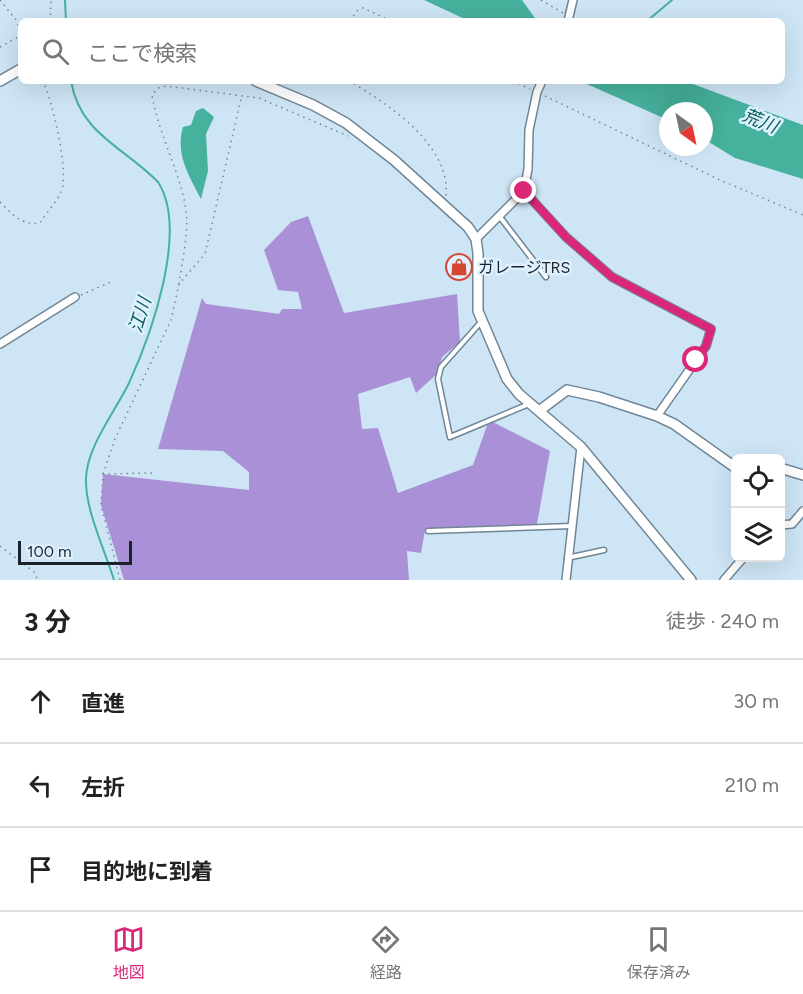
<!DOCTYPE html>
<html lang="ja">
<head>
<meta charset="utf-8">
<style>
	body { margin:0; font-family:Figtree,"Noto Sans JP",sans-serif; background:#f6f6f6; color:#222 }
	.controls { position:absolute; right:18px; bottom:18px; display:grid; overflow:hidden; border-radius:9px; box-shadow:0 6px 24px #0002 }
	.controls button { width:54px; height:54px; display:grid; place-items:center; padding:0; border:0; border-bottom:2px solid #e0e0e0; background:#fff; color:#222; font:30px sans-serif }
	.compass { position:absolute; left:659px; top:102px; width:54px; height:54px; border-radius:50%; background:#fff; box-shadow:0 6px 24px #0002; rotate:147deg }
	.scale { position:absolute; left:18px; bottom:15px; width:114px; box-sizing:border-box; padding-left:6px; border:3px solid #1a2329; border-top:0; font-size:16px; line-height:21px; white-space:nowrap; color:#1a2329; -webkit-text-stroke:4px #dff1ff; paint-order:stroke }
	.stop { position:absolute; width:18px; height:18px; margin:-14px; border:4px solid #db2777; border-radius:50%; background:#fff }
	.stop.end { background:#db2777; border-color:#fff; box-shadow:0 2px 6px #0008 }
	.list { margin:0; padding:0; list-style:none }
	h2 { display:flex; justify-content:space-between; align-items:center; height:78px; margin:0; padding:0 24px; font-size:26px }
	h2 small { font-size:20px; font-weight:400; color:#767676 }
	.list li { display:grid; grid-template-columns:39px 1fr auto; gap:18px; align-items:center; box-sizing:border-box; height:84px; padding:0 24px; border-top:2px solid #e0e0e0 }
	.list b { display:block; font-size:22px; white-space:nowrap }
	.list em { font-size:20px; font-style:normal; color:#767676 }
	.icon { flex:none; width:33px; height:33px; fill:none; stroke:currentColor; stroke-width:2; stroke-linecap:round; stroke-linejoin:round }
	.map { position:relative; flex:none; width:803px; height:580px; overflow:hidden }
	.search { position:absolute; background:#fff; box-shadow:0 6px 24px #0002; left:18px; right:18px; top:18px; height:66px; display:flex; align-items:center; gap:15px; box-sizing:border-box; padding:0 21px; border-radius:9px; color:#767676; font-size:22px }
	.sheet { height:330px; background:#fff }
	nav { display:flex; justify-content:space-around; align-items:center; box-sizing:border-box; height:84px; border-top:2px solid #e0e0e0; background:#fff; font-size:16px; color:#767676 }
	nav a { display:grid; justify-items:center; gap:3px }
	nav .on { color:#db2777 }
	.map>svg:first-child { display:block }
	.forest { fill:#aa90d6 }
	.water { fill:#46b19c }
	.lines { fill:none; stroke-linecap:round; stroke-linejoin:round }
	.stream { stroke:#46b19c; stroke-width:2 }
	.lane-casing { stroke:#718695; stroke-width:7 }
	.street-casing { stroke:#718695; stroke-width:10 }
	.secondary-casing { stroke:#718695; stroke-width:12 }
	.path { stroke:#778792; stroke-width:1.5; stroke-dasharray:1.5 4.5; stroke-linecap:butt }
	.lane { stroke:#fff; stroke-width:4 }
	.street { stroke:#fff; stroke-width:7 }
	.secondary { stroke:#fff; stroke-width:9 }
	.route { stroke:#db2777; stroke-width:8 }
	.labels { text-anchor:middle; dominant-baseline:central; stroke-width:5; stroke-linejoin:round; paint-order:stroke }
	.poi-label { font-size:16px; fill:#1a2329; stroke:#dff1ff; text-anchor:start }
	.water-label { font-size:18px; font-style:italic; fill:#066153; stroke:#dff1ff }
</style>
</head>
<body>
<div class="map">
<svg width="803" height="580" viewBox="0 0 803 580">
	<rect width="100%" height="100%" fill="#cee5f5"/>
	<path class="forest" d="M308 216 344 313 457 294 460 342 442 357 438 373 416 393 410 377 358 394 362 429 378 428 398 493 473 465 489 420 550 451 537 524 425 530 421 553 407 551 409 580H124L101 505 103 474 249 490V472L223 451 158 449 202 298 206 304 279 314 282 309H302L298 292 278 290 264 250 291 222Z"/>
	<path class="water" d="M424 0H522L537 21H469Z
		M580 81H685L803 125V179L735 158 704 139V111H668V120Z
		M203 108 214 117 206 134 208 171 201 199C189 176 175 154 183 127L191 125 196 111Z"/>
	<g class="lines">
		<path class="stream" d="M65 0 66 21
			M647 21 672 0
			M71 81C80 134 124 147 158 182 189 230 151 335 129 383 116 410 86 448 86 479 85 509 105 551 114 580"/>
		<defs>
			<path id="lane" d="M500 217 546 277
				M481 322 441 367 438 379 450 437 529 404
				M428 531 571 526
				M567 558 604 550"/>
			<path id="street" d="M568 21 573 0
				M524 191 566 237 612 277 711 329 706 346 657 416
				M476 239 524 191 528 169 529 130 537 92 542 81
				M0 344 75 297
				M780 525 792 524 803 511
				M566 580 581 447
				M724 580 743 558"/>
			<path id="secondary" d="M0 81 21 69
				M256 81 313 105 346 123 394 160 468 227 476 239 478 253V311L507 379 519 394 581 447 691 580
				M539 411 567 390 599 397 657 416 674 424 736 468
				M780 468 803 475"/>
		</defs>
		<use href="#lane" class="lane-casing"/>
		<use href="#street" class="street-casing"/>
		<use href="#secondary" class="secondary-casing"/>
		<path class="path" d="M0 0 17 21 20 36
			M541 0 563 13
			M50 21 51 0
			M350 21 358 10 363 8 391 21
			M0 47 20 36
			M349 81C387 103 451 145 446 196
			M513 81 530 89
			M545 96 720 180 803 215
			M0 202C12 214 22 226 40 223 46 213 56 203 61 192 70 173 52 100 43 81
			M179 284C182 261 189 233 186 210 180 171 159 136 152 95L158 88 166 86 259 98 348 136
			M81 295 113 281
			M103 474 115 439 171 320 179 284 205 254 241 99
			M0 546 34 572 38 580
			M120 580 101 505 103 474 152 473"/>
		<use href="#lane" class="lane"/>
		<use href="#street" class="street"/>
		<use href="#secondary" class="secondary"/>
	</g>
	<g class="lines">
		<path class="route" d="M524 191 566 237 612 277 711 329 706 346 696 360"/>
	</g>
	<defs>
		<symbol id="shop-ring" viewBox="-11 -11 22 22"><circle r="9.5" fill="#dff1ff" stroke="#d4482f" stroke-width="1.5"/><path d="M-5-2.5h2.3a2.7 3.5 0 0 1 5.4 0H5L5.5 6h-11ZM-1.5-2.5h3a1.5 2.3 0 0 0-3 0Z" fill="#d4482f"/></symbol>
	</defs>
	<g fill-rule="evenodd">
		<use href="#shop-ring" x="444" y="252" width="30" height="30"/>
	</g>
	<g class="labels">
		<g class="poi-label">
			<text x="478" y="267">ガレージTRS</text>
		</g>
		<g class="water-label">
			<text transform="translate(760 121) rotate(22)">荒川</text>
			<text transform="translate(140 315) rotate(-73)">江川</text>
		</g>
	</g>
</svg>
<div class="controls">
<button><svg class="icon" aria-label="locate" viewBox="0 0 24 24"><circle cx="12" cy="12" r="6"/><path d="M12 2v4M12 18v4M2 12h4M18 12h4"/></svg></button>
<button><svg class="icon" aria-label="layers" viewBox="0 0 24 24"><path d="M12 4l9 5-9 5-9-5zM3 14l9 5 9-5"/></svg></button>
</div>
<svg class="compass" viewBox="-18 -18 36 36"><path d="M0-13l5 13h-10z" fill="#e53935"/><path d="M0 13l5-13h-10z" fill="#767676"/></svg>
<div class="scale">100 m</div>
<div class="stop" style="left:696px;top:360px"></div>
<div class="stop end" style="left:524px;top:191px"></div>
<div class="search"><svg class="icon" aria-label="search" viewBox="0 0 24 24"><circle cx="10" cy="10" r="6"/><path d="M15 15l6 6"/></svg>ここで検索</div>
</div>
<section class="sheet">
<h2>3 分<small>徒歩 · 240 m</small></h2>
<ul class="list">
<li><svg class="icon" aria-label="ahead" viewBox="0 0 24 24"><path d="M12 20V5M6 11l6-6 6 6"/></svg><div><b>直進</b></div><em>30 m</em></li>
<li><svg class="icon" aria-label="left" viewBox="0 0 24 24"><path d="M17 20v-9H6M10 6l-5 5 5 5"/></svg><div><b>左折</b></div><em>210 m</em></li>
<li><svg class="icon" aria-label="arrive" viewBox="0 0 24 24"><path d="M6 21V4h12l-3 4 3 4H6"/></svg><div><b>目的地に到着</b></div></li>
</ul>
</section>
<nav>
<a class="on"><svg class="icon" aria-label="map" viewBox="0 0 24 24"><path d="M3 6l6-2 6 2 6-2v14l-6 2-6-2-6 2zM9 4v14M15 6v14"/></svg>地図</a>
<a><svg class="icon" aria-label="directions" viewBox="0 0 24 24"><path d="M12 3l9 9-9 9-9-9zM9 14v-3h6M13 9l2 2-2 2"/></svg>経路</a>
<a><svg class="icon" aria-label="saved" viewBox="0 0 24 24"><path d="M7 4h10v16l-5-4-5 4z"/></svg>保存済み</a>
</nav>
</body>
</html>
